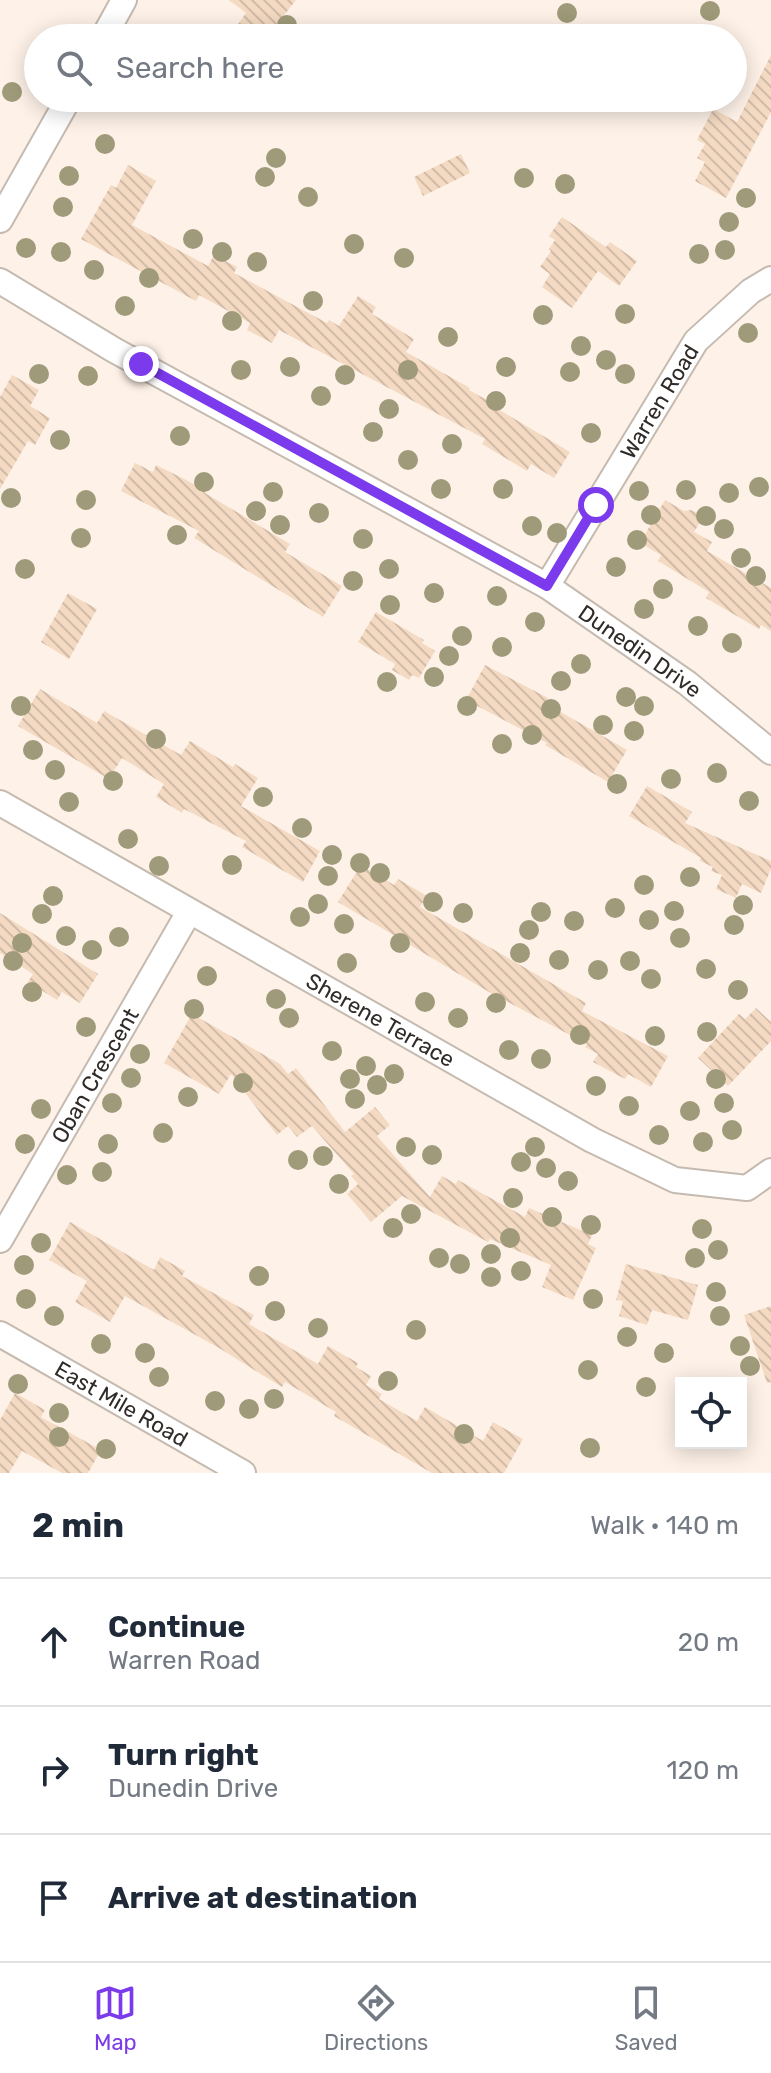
<!DOCTYPE html>
<html lang="en">
<head>
<meta charset="utf-8">
<style>
	body { margin:0; font-family:Rubik,sans-serif; background:#f2f2f3; color:#1f2937 }
	.controls { position:absolute; right:24px; bottom:24px; display:grid; overflow:hidden; border-radius:0px; box-shadow:0 4px 20px #0003 }
	.controls button { width:72px; height:72px; display:grid; place-items:center; padding:0; border:0; border-bottom:2px solid #e0e1e3; background:#fff; color:#1f2937; font:40px sans-serif }
	.stop { position:absolute; width:24px; height:24px; margin:-18px; border:6px solid #7c3aed; border-radius:50%; background:#fff }
	.stop.end { background:#7c3aed; border-color:#fff; box-shadow:0 2px 8px #0008 }
	.list { margin:0; padding:0; list-style:none }
	h2 { display:flex; justify-content:space-between; align-items:center; height:104px; margin:0; padding:0 32px; font-size:34px }
	h2 small { font-size:26px; font-weight:400; color:#747a83 }
	.list li { display:grid; grid-template-columns:52px 1fr auto; gap:24px; align-items:center; box-sizing:border-box; height:128px; padding:0 32px; border-top:2px solid #e0e1e3 }
	.list b { display:block; font-size:30px; white-space:nowrap }
	.list p { margin:0; font-size:26px; white-space:nowrap; color:#747a83 }
	.list em { font-size:26px; font-style:normal; color:#747a83 }
	.icon { flex:none; width:44px; height:44px; fill:none; stroke:currentColor; stroke-width:2; stroke-linecap:round; stroke-linejoin:round }
	.map { position:relative; flex:none; width:771px; height:1473px; overflow:hidden }
	.search { position:absolute; background:#fff; box-shadow:0 4px 20px #0003; left:24px; right:24px; top:24px; height:88px; display:flex; align-items:center; gap:20px; box-sizing:border-box; padding:0 28px; border-radius:44px; color:#747a83; font-size:30px }
	.sheet { height:488px; background:#fff }
	nav { display:flex; justify-content:space-around; align-items:center; box-sizing:border-box; height:112px; border-top:2px solid #e0e1e3; background:#fff; font-size:22px; color:#747a83 }
	nav a { display:grid; justify-items:center; gap:4px }
	nav .on { color:#7c3aed }
	.map>svg:first-child { display:block }
	.building { fill:url(#building-back-hatch) }
	.lines { fill:none; stroke-linecap:round; stroke-linejoin:round }
	.minor-casing { stroke:#c5bab0; stroke-width:28 }
	.minor { stroke:#fff; stroke-width:24 }
	.tree { fill:#9f9a79 }
	.route { stroke:#7c3aed; stroke-width:10 }
	.labels { text-anchor:middle; dominant-baseline:central; stroke-width:7; stroke-linejoin:round; paint-order:stroke }
	.street-label { font-size:22px; fill:#302b28; stroke:#fff }
</style>
</head>
<body>
<div class="map">
<svg width="771" height="1473" viewBox="0 0 771 1473">
	<defs>
		<pattern id="building-back-hatch" width="6" height="6" patternUnits="userSpaceOnUse" patternTransform="scale(2)"><rect width="6" height="6" fill="#f4dac2"/><path d="M-1 5l2 2M0 0l6 6M5-1l2 2" fill="none" stroke="#d2bba7"/></pattern>
	</defs>
	<rect width="100%" height="100%" fill="#fef2e8"/>
	<path class="building" d="M229 0H296L266 38H228L246 13Z
		M771 55V112L726 198 695 181 705 162 697 158 705 144 697 140 713 109 737 122Z
		M461 154 470 173 423 196 414 177Z
		M128 165 156 181 132 225 208 266 214 255 237 267 234 273 327 323 329 320 339 326 358 296 376 307 372 314 414 339 406 352 470 388 469 390 494 404 493 406 570 452 554 478 531 464 527 471 482 444 485 439 279 330 272 343 247 330 250 323 199 295 196 301 81 239 111 185 116 188Z
		M562 217 606 247 610 242 637 261 619 286 598 271 572 308 542 287 550 274 540 267 551 251 549 249 555 240 549 236Z
		M12 375 39 390 30 406 50 418 35 445 28 441 0 489V397Z
		M135 463 153 472 156 465 206 490 205 493 290 544 285 552 342 586 323 617 194 538 199 531 121 491Z
		M665 500 684 511 691 510 704 516 694 532 712 542 707 551 771 588V631L761 625 759 629 706 598 709 592 658 561 661 555 640 543Z
		M68 593 97 609 69 659 41 642Z
		M376 612 424 640 422 643 435 651 419 678 412 675 409 680 392 670 395 664 358 642Z
		M485 665 548 698 545 703 627 750 608 782 545 745 547 743 466 700Z
		M40 689 97 723 104 711 181 755 190 741 233 767 235 764 258 778 241 806 320 851 303 882 242 847 246 841 184 809 182 813 156 797 164 784 122 758 109 779 18 726Z
		M647 786 692 812 685 823 771 861V869L761 893 742 884 736 898 716 889 722 875 711 871 713 867 700 861 701 858 629 816Z
		M361 865 394 885 398 879 427 896 420 907 586 1003 582 1011 668 1056 651 1087 628 1074 625 1079 593 1062 598 1054 585 1047 587 1044 489 992 338 902Z
		M0 913 98 974 80 1003 62 992 57 1000 28 982 33 974 0 953Z
		M756 1008 771 1022V1041L728 1086 698 1058 739 1014 745 1019Z
		M192 1014 280 1064 288 1074 296 1068 345 1132 375 1107 390 1125 377 1136 430 1197 442 1176 456 1184 458 1180 525 1217 529 1208 592 1235 588 1244 596 1248 573 1300 542 1287 551 1265 490 1239 488 1242 402 1196 371 1222 347 1194 358 1184 351 1176 354 1174 312 1126 297 1137 288 1126 277 1135 231 1074 219 1094 164 1063Z
		M70 1222 154 1270 160 1257 185 1271 182 1276 254 1315 249 1324 318 1364 328 1346 358 1363 356 1367 371 1376 366 1385 382 1394 379 1399 417 1421 425 1407 483 1441 493 1422 523 1439 504 1473H432L334 1416 336 1412 285 1382 282 1387 219 1348 125 1296 110 1322 75 1302 87 1281 49 1260Z
		M626 1264 698 1285 688 1320 652 1310 647 1325 619 1316 623 1301 616 1300Z
		M771 1306V1382L767 1383 744 1315Z
		M15 1393 45 1410 41 1417 101 1450 88 1473H62L22 1451 9 1473H0V1420Z"/>
	<g class="lines">
		<defs>
			<g id="minor">
				<path d="M103 38 124 0"/>
				<path d="M0 220 69 98"/>
				<path id="s1" d="M0 281 114 350 547 586 687 683 771 752"/>
				<path id="s2" d="M547 586 696 341 751 291 771 279"/>
				<path id="s3" d="M0 803 592 1140 675 1180 747 1188 771 1171"/>
				<path id="s4" d="M0 1240 189 912"/>
				<path id="s5" d="M0 1334 243 1473"/>
			</g>
		</defs>
		<use href="#minor" class="minor-casing"/>
		<use href="#minor" class="minor"/>
	</g>
	<g class="tree">
		<circle cx="710" cy="11" r="10"/>
		<circle cx="567" cy="13" r="10"/>
		<circle cx="287" cy="25" r="10"/>
		<circle cx="12" cy="92" r="10"/>
		<circle cx="105" cy="144" r="10"/>
		<circle cx="276" cy="158" r="10"/>
		<circle cx="69" cy="176" r="10"/>
		<circle cx="265" cy="177" r="10"/>
		<circle cx="524" cy="178" r="10"/>
		<circle cx="565" cy="184" r="10"/>
		<circle cx="308" cy="197" r="10"/>
		<circle cx="746" cy="198" r="10"/>
		<circle cx="63" cy="207" r="10"/>
		<circle cx="729" cy="222" r="10"/>
		<circle cx="193" cy="239" r="10"/>
		<circle cx="354" cy="244" r="10"/>
		<circle cx="26" cy="248" r="10"/>
		<circle cx="725" cy="250" r="10"/>
		<circle cx="61" cy="252" r="10"/>
		<circle cx="222" cy="252" r="10"/>
		<circle cx="699" cy="254" r="10"/>
		<circle cx="404" cy="258" r="10"/>
		<circle cx="257" cy="262" r="10"/>
		<circle cx="94" cy="270" r="10"/>
		<circle cx="149" cy="278" r="10"/>
		<circle cx="313" cy="301" r="10"/>
		<circle cx="125" cy="306" r="10"/>
		<circle cx="625" cy="314" r="10"/>
		<circle cx="543" cy="315" r="10"/>
		<circle cx="232" cy="321" r="10"/>
		<circle cx="748" cy="333" r="10"/>
		<circle cx="448" cy="337" r="10"/>
		<circle cx="581" cy="346" r="10"/>
		<circle cx="606" cy="360" r="10"/>
		<circle cx="290" cy="367" r="10"/>
		<circle cx="506" cy="367" r="10"/>
		<circle cx="241" cy="370" r="10"/>
		<circle cx="408" cy="370" r="10"/>
		<circle cx="570" cy="372" r="10"/>
		<circle cx="39" cy="374" r="10"/>
		<circle cx="625" cy="374" r="10"/>
		<circle cx="345" cy="375" r="10"/>
		<circle cx="88" cy="376" r="10"/>
		<circle cx="321" cy="396" r="10"/>
		<circle cx="496" cy="401" r="10"/>
		<circle cx="389" cy="409" r="10"/>
		<circle cx="373" cy="432" r="10"/>
		<circle cx="591" cy="433" r="10"/>
		<circle cx="180" cy="436" r="10"/>
		<circle cx="60" cy="440" r="10"/>
		<circle cx="452" cy="444" r="10"/>
		<circle cx="408" cy="460" r="10"/>
		<circle cx="204" cy="482" r="10"/>
		<circle cx="759" cy="487" r="10"/>
		<circle cx="441" cy="489" r="10"/>
		<circle cx="503" cy="489" r="10"/>
		<circle cx="686" cy="490" r="10"/>
		<circle cx="639" cy="491" r="10"/>
		<circle cx="273" cy="492" r="10"/>
		<circle cx="729" cy="493" r="10"/>
		<circle cx="11" cy="498" r="10"/>
		<circle cx="86" cy="500" r="10"/>
		<circle cx="256" cy="511" r="10"/>
		<circle cx="319" cy="513" r="10"/>
		<circle cx="651" cy="515" r="10"/>
		<circle cx="706" cy="516" r="10"/>
		<circle cx="280" cy="525" r="10"/>
		<circle cx="532" cy="526" r="10"/>
		<circle cx="724" cy="529" r="10"/>
		<circle cx="557" cy="533" r="10"/>
		<circle cx="177" cy="535" r="10"/>
		<circle cx="81" cy="538" r="10"/>
		<circle cx="363" cy="539" r="10"/>
		<circle cx="637" cy="540" r="10"/>
		<circle cx="741" cy="558" r="10"/>
		<circle cx="616" cy="567" r="10"/>
		<circle cx="25" cy="569" r="10"/>
		<circle cx="389" cy="569" r="10"/>
		<circle cx="756" cy="576" r="10"/>
		<circle cx="353" cy="581" r="10"/>
		<circle cx="663" cy="589" r="10"/>
		<circle cx="434" cy="593" r="10"/>
		<circle cx="497" cy="596" r="10"/>
		<circle cx="390" cy="605" r="10"/>
		<circle cx="644" cy="609" r="10"/>
		<circle cx="535" cy="622" r="10"/>
		<circle cx="698" cy="626" r="10"/>
		<circle cx="462" cy="636" r="10"/>
		<circle cx="732" cy="643" r="10"/>
		<circle cx="502" cy="647" r="10"/>
		<circle cx="449" cy="656" r="10"/>
		<circle cx="581" cy="664" r="10"/>
		<circle cx="434" cy="677" r="10"/>
		<circle cx="561" cy="681" r="10"/>
		<circle cx="387" cy="682" r="10"/>
		<circle cx="626" cy="697" r="10"/>
		<circle cx="21" cy="706" r="10"/>
		<circle cx="467" cy="706" r="10"/>
		<circle cx="644" cy="706" r="10"/>
		<circle cx="551" cy="709" r="10"/>
		<circle cx="603" cy="725" r="10"/>
		<circle cx="634" cy="731" r="10"/>
		<circle cx="532" cy="735" r="10"/>
		<circle cx="156" cy="739" r="10"/>
		<circle cx="502" cy="744" r="10"/>
		<circle cx="33" cy="750" r="10"/>
		<circle cx="55" cy="770" r="10"/>
		<circle cx="717" cy="773" r="10"/>
		<circle cx="671" cy="779" r="10"/>
		<circle cx="113" cy="781" r="10"/>
		<circle cx="617" cy="784" r="10"/>
		<circle cx="263" cy="797" r="10"/>
		<circle cx="749" cy="801" r="10"/>
		<circle cx="69" cy="802" r="10"/>
		<circle cx="302" cy="828" r="10"/>
		<circle cx="128" cy="839" r="10"/>
		<circle cx="332" cy="855" r="10"/>
		<circle cx="360" cy="863" r="10"/>
		<circle cx="232" cy="865" r="10"/>
		<circle cx="159" cy="866" r="10"/>
		<circle cx="380" cy="873" r="10"/>
		<circle cx="328" cy="876" r="10"/>
		<circle cx="690" cy="877" r="10"/>
		<circle cx="644" cy="885" r="10"/>
		<circle cx="53" cy="896" r="10"/>
		<circle cx="433" cy="902" r="10"/>
		<circle cx="318" cy="904" r="10"/>
		<circle cx="743" cy="905" r="10"/>
		<circle cx="615" cy="908" r="10"/>
		<circle cx="674" cy="911" r="10"/>
		<circle cx="541" cy="912" r="10"/>
		<circle cx="463" cy="913" r="10"/>
		<circle cx="42" cy="914" r="10"/>
		<circle cx="300" cy="917" r="10"/>
		<circle cx="649" cy="920" r="10"/>
		<circle cx="574" cy="921" r="10"/>
		<circle cx="344" cy="924" r="10"/>
		<circle cx="734" cy="925" r="10"/>
		<circle cx="529" cy="930" r="10"/>
		<circle cx="66" cy="936" r="10"/>
		<circle cx="119" cy="937" r="10"/>
		<circle cx="680" cy="938" r="10"/>
		<circle cx="22" cy="943" r="10"/>
		<circle cx="400" cy="943" r="10"/>
		<circle cx="92" cy="950" r="10"/>
		<circle cx="520" cy="953" r="10"/>
		<circle cx="559" cy="960" r="10"/>
		<circle cx="13" cy="961" r="10"/>
		<circle cx="630" cy="961" r="10"/>
		<circle cx="347" cy="963" r="10"/>
		<circle cx="706" cy="969" r="10"/>
		<circle cx="598" cy="970" r="10"/>
		<circle cx="207" cy="976" r="10"/>
		<circle cx="651" cy="979" r="10"/>
		<circle cx="738" cy="990" r="10"/>
		<circle cx="32" cy="992" r="10"/>
		<circle cx="276" cy="999" r="10"/>
		<circle cx="425" cy="1002" r="10"/>
		<circle cx="496" cy="1003" r="10"/>
		<circle cx="194" cy="1009" r="10"/>
		<circle cx="289" cy="1018" r="10"/>
		<circle cx="458" cy="1018" r="10"/>
		<circle cx="86" cy="1027" r="10"/>
		<circle cx="707" cy="1032" r="10"/>
		<circle cx="580" cy="1035" r="10"/>
		<circle cx="655" cy="1036" r="10"/>
		<circle cx="509" cy="1050" r="10"/>
		<circle cx="332" cy="1051" r="10"/>
		<circle cx="140" cy="1054" r="10"/>
		<circle cx="541" cy="1059" r="10"/>
		<circle cx="366" cy="1066" r="10"/>
		<circle cx="394" cy="1074" r="10"/>
		<circle cx="131" cy="1078" r="10"/>
		<circle cx="350" cy="1079" r="10"/>
		<circle cx="716" cy="1079" r="10"/>
		<circle cx="243" cy="1083" r="10"/>
		<circle cx="377" cy="1085" r="10"/>
		<circle cx="596" cy="1086" r="10"/>
		<circle cx="188" cy="1097" r="10"/>
		<circle cx="355" cy="1099" r="10"/>
		<circle cx="112" cy="1103" r="10"/>
		<circle cx="724" cy="1103" r="10"/>
		<circle cx="629" cy="1106" r="10"/>
		<circle cx="41" cy="1109" r="10"/>
		<circle cx="690" cy="1111" r="10"/>
		<circle cx="732" cy="1130" r="10"/>
		<circle cx="163" cy="1133" r="10"/>
		<circle cx="659" cy="1135" r="10"/>
		<circle cx="703" cy="1142" r="10"/>
		<circle cx="25" cy="1144" r="10"/>
		<circle cx="108" cy="1144" r="10"/>
		<circle cx="406" cy="1147" r="10"/>
		<circle cx="535" cy="1147" r="10"/>
		<circle cx="432" cy="1155" r="10"/>
		<circle cx="323" cy="1156" r="10"/>
		<circle cx="298" cy="1160" r="10"/>
		<circle cx="521" cy="1162" r="10"/>
		<circle cx="546" cy="1168" r="10"/>
		<circle cx="102" cy="1172" r="10"/>
		<circle cx="67" cy="1175" r="10"/>
		<circle cx="568" cy="1181" r="10"/>
		<circle cx="339" cy="1184" r="10"/>
		<circle cx="513" cy="1198" r="10"/>
		<circle cx="411" cy="1214" r="10"/>
		<circle cx="552" cy="1217" r="10"/>
		<circle cx="591" cy="1225" r="10"/>
		<circle cx="393" cy="1228" r="10"/>
		<circle cx="702" cy="1229" r="10"/>
		<circle cx="510" cy="1238" r="10"/>
		<circle cx="41" cy="1243" r="10"/>
		<circle cx="718" cy="1250" r="10"/>
		<circle cx="491" cy="1254" r="10"/>
		<circle cx="439" cy="1258" r="10"/>
		<circle cx="695" cy="1258" r="10"/>
		<circle cx="460" cy="1264" r="10"/>
		<circle cx="24" cy="1265" r="10"/>
		<circle cx="521" cy="1271" r="10"/>
		<circle cx="259" cy="1276" r="10"/>
		<circle cx="491" cy="1277" r="10"/>
		<circle cx="716" cy="1292" r="10"/>
		<circle cx="26" cy="1299" r="10"/>
		<circle cx="593" cy="1299" r="10"/>
		<circle cx="275" cy="1311" r="10"/>
		<circle cx="54" cy="1316" r="10"/>
		<circle cx="720" cy="1316" r="10"/>
		<circle cx="318" cy="1328" r="10"/>
		<circle cx="416" cy="1330" r="10"/>
		<circle cx="627" cy="1337" r="10"/>
		<circle cx="101" cy="1344" r="10"/>
		<circle cx="740" cy="1346" r="10"/>
		<circle cx="145" cy="1353" r="10"/>
		<circle cx="664" cy="1353" r="10"/>
		<circle cx="750" cy="1366" r="10"/>
		<circle cx="588" cy="1370" r="10"/>
		<circle cx="159" cy="1377" r="10"/>
		<circle cx="388" cy="1381" r="10"/>
		<circle cx="18" cy="1384" r="10"/>
		<circle cx="646" cy="1387" r="10"/>
		<circle cx="274" cy="1399" r="10"/>
		<circle cx="215" cy="1401" r="10"/>
		<circle cx="249" cy="1409" r="10"/>
		<circle cx="59" cy="1413" r="10"/>
		<circle cx="464" cy="1434" r="10"/>
		<circle cx="59" cy="1437" r="10"/>
		<circle cx="590" cy="1448" r="10"/>
		<circle cx="106" cy="1449" r="10"/>
	</g>
	<g class="lines">
		<path class="route" d="M141 364 547 586 596 505"/>
	</g>
	<g class="labels">
		<g class="street-label">
			<text stroke="none"><textPath href="#s2" startOffset="216">Warren Road</textPath></text>
			<text stroke="none"><textPath href="#s1" startOffset="740">Dunedin Drive</textPath></text>
			<text stroke="none"><textPath href="#s3" startOffset="438">Sherene Terrace</textPath></text>
			<text stroke="none"><textPath href="#s4" startOffset="190">Oban Crescent</textPath></text>
			<text stroke="none"><textPath href="#s5" startOffset="140">East Mile Road</textPath></text>
		</g>
	</g>
</svg>
<div class="controls">
<button><svg class="icon" aria-label="locate" viewBox="0 0 24 24"><circle cx="12" cy="12" r="6"/><path d="M12 2v4M12 18v4M2 12h4M18 12h4"/></svg></button>
</div>
<div class="stop" style="left:596px;top:505px"></div>
<div class="stop end" style="left:141px;top:364px"></div>
<div class="search"><svg class="icon" aria-label="search" viewBox="0 0 24 24"><circle cx="10" cy="10" r="6"/><path d="M15 15l6 6"/></svg>Search here</div>
</div>
<section class="sheet">
<h2>2 min<small>Walk · 140 m</small></h2>
<ul class="list">
<li><svg class="icon" aria-label="ahead" viewBox="0 0 24 24"><path d="M12 20V5M6 11l6-6 6 6"/></svg><div><b>Continue</b><p>Warren Road</p></div><em>20 m</em></li>
<li><svg class="icon" aria-label="right" viewBox="0 0 24 24"><path d="M7 20v-9h11M14 6l5 5-5 5"/></svg><div><b>Turn right</b><p>Dunedin Drive</p></div><em>120 m</em></li>
<li><svg class="icon" aria-label="arrive" viewBox="0 0 24 24"><path d="M6 21V4h12l-3 4 3 4H6"/></svg><div><b>Arrive at destination</b></div></li>
</ul>
</section>
<nav>
<a class="on"><svg class="icon" aria-label="map" viewBox="0 0 24 24"><path d="M3 6l6-2 6 2 6-2v14l-6 2-6-2-6 2zM9 4v14M15 6v14"/></svg>Map</a>
<a><svg class="icon" aria-label="directions" viewBox="0 0 24 24"><path d="M12 3l9 9-9 9-9-9zM9 14v-3h6M13 9l2 2-2 2"/></svg>Directions</a>
<a><svg class="icon" aria-label="saved" viewBox="0 0 24 24"><path d="M7 4h10v16l-5-4-5 4z"/></svg>Saved</a>
</nav>
</body>
</html>
